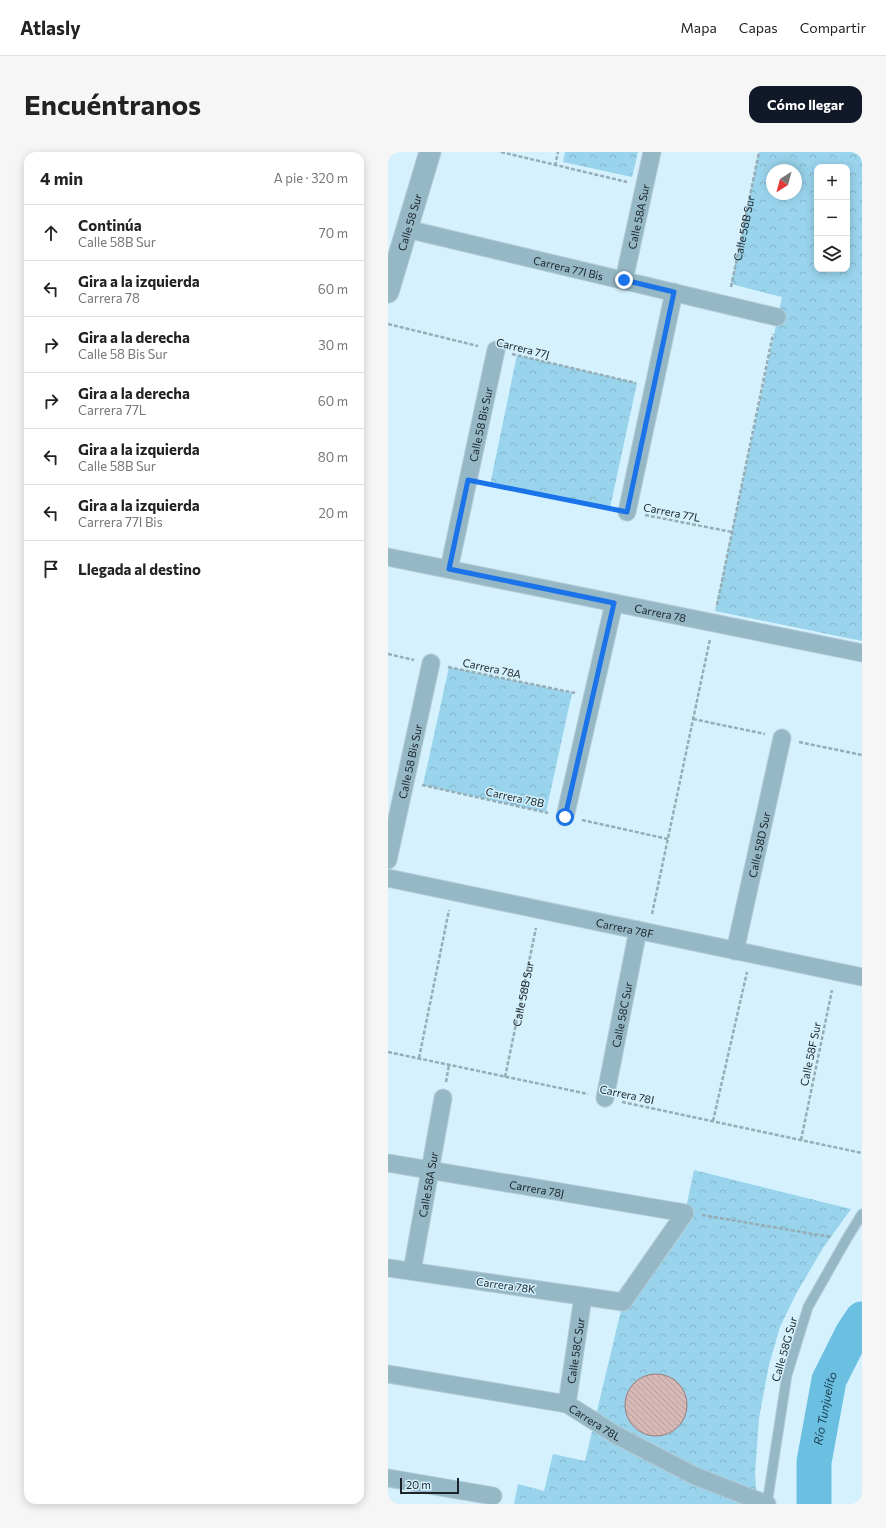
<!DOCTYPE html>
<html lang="es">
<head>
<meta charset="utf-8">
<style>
	body { margin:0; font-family:Commissioner,sans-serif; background:#f6f6f6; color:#222 }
	.controls { position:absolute; right:12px; top:12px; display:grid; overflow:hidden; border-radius:8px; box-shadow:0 2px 10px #0003 }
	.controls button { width:36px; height:36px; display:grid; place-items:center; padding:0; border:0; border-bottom:1px solid #e0e0e0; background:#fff; color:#222; font:20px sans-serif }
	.compass { position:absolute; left:378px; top:12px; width:36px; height:36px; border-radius:50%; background:#fff; box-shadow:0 2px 10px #0003; rotate:216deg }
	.scale { position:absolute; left:12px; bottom:10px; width:59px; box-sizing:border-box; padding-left:4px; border:2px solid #1a2429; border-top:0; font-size:11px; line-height:14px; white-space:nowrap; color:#1a2429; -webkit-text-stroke:3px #d4f1fd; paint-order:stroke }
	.stop { position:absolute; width:12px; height:12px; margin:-9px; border:3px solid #1a73e8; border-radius:50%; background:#fff }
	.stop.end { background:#1a73e8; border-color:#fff; box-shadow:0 1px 4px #0008 }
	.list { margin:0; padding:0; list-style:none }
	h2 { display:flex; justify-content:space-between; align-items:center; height:52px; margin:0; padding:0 16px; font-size:17px }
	h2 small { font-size:13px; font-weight:400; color:#767676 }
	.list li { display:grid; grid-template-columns:26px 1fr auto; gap:12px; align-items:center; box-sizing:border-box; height:56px; padding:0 16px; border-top:1px solid #e0e0e0 }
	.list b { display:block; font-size:15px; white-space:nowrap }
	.list p { margin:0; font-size:13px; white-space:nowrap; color:#767676 }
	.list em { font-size:13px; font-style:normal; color:#767676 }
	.icon { flex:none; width:22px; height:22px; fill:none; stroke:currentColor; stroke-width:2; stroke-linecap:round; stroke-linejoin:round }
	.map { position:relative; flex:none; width:474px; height:1352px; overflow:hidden; border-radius:12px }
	header { display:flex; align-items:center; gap:24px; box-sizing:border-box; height:56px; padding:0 20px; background:#fff; border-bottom:1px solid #e0e0e0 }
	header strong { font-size:19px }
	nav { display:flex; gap:22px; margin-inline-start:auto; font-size:14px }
	.intro { display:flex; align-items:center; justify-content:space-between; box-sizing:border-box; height:96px; padding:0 24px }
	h1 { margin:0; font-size:28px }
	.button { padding:10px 18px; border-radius:12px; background:#111827; color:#fff; font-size:14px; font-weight:700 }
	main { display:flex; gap:24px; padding:0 24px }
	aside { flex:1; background:#fff; border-radius:12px; box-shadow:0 2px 10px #0003 }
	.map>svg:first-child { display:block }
	.park { fill:url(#park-crowns); fill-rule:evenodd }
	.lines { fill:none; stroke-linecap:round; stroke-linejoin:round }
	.river { stroke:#6bc0e2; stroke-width:35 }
	.building { fill:url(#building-back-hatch); stroke:#997d7b }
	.service-casing { stroke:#b3ccd7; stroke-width:11 }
	.minor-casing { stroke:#b3ccd7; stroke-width:19 }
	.tertiary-casing { stroke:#b3ccd7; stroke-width:23 }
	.path { stroke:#96adb6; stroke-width:2.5; stroke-dasharray:4 2; stroke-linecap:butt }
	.service { stroke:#95b7c6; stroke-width:9 }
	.minor { stroke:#95b7c6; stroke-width:17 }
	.tertiary { stroke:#95b7c6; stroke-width:21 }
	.route { stroke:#1a73e8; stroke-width:5 }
	.labels { text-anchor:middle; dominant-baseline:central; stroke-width:3; stroke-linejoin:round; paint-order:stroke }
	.street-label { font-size:11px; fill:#1a2429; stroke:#d4f1fd }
	.water-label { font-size:12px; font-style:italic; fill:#1a404f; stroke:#d4f1fd }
</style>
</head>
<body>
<header>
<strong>Atlasly</strong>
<nav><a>Mapa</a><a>Capas</a><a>Compartir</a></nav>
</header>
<div class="intro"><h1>Encuéntranos</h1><a class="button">Cómo llegar</a></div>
<main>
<aside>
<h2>4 min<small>A pie · 320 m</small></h2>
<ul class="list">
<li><svg class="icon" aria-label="ahead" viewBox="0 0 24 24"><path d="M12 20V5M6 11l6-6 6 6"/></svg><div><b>Continúa</b><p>Calle 58B Sur</p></div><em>70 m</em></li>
<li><svg class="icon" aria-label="left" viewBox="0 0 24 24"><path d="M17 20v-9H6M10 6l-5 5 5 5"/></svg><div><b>Gira a la izquierda</b><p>Carrera 78</p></div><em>60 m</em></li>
<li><svg class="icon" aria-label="right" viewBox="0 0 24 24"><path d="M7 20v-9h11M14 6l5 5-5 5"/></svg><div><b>Gira a la derecha</b><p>Calle 58 Bis Sur</p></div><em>30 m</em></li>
<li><svg class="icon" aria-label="right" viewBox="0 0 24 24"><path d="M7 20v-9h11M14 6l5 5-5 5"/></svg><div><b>Gira a la derecha</b><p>Carrera 77L</p></div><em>60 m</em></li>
<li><svg class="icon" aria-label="left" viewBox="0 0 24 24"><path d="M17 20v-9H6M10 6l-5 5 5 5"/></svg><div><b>Gira a la izquierda</b><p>Calle 58B Sur</p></div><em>80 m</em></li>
<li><svg class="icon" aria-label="left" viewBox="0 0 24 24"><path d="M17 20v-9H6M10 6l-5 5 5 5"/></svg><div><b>Gira a la izquierda</b><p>Carrera 77I Bis</p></div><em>20 m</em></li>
<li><svg class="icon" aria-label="arrive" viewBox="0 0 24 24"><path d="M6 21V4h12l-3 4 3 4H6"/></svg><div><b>Llegada al destino</b></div></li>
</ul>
</aside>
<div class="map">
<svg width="474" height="1352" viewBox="0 0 474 1352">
	<defs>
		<pattern id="park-crowns" width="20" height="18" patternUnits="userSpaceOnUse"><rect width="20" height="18" fill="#99d4ec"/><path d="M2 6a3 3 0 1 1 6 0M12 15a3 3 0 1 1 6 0" fill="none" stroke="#83b6ca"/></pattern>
		<pattern id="building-back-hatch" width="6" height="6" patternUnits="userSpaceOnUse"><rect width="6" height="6" fill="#d6b9b7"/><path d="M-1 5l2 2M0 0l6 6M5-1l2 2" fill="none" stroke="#b79f9d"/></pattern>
	</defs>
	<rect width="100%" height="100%" fill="#d4f1fd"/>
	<path class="park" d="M177 0H250L244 25 175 10Z
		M371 0H474V489L327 459 394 145 343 132ZM429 15H459V117H429ZM384 18H408V42H384Z
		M129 203 249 231 222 356 102 333Z
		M61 515 184 541 158 660 35 633Z
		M306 1018 463 1057 435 1096 408 1142 392 1175 381 1213 371 1266 367 1321 369 1352H126L130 1332 156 1339 165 1302 197 1309 235 1150 297 1061Z"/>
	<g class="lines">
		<path class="river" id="s1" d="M426 1352V1310L441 1228 464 1182 474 1167"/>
	</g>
	<path class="building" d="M237 1253a31 31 0 1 1 62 0a31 31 0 1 1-62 0Z"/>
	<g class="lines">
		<defs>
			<path id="service" d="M379 1352 399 1223 420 1155 458 1088 474 1062"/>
			<g id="minor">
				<path id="s4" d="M19 77 389 165"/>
				<path id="s5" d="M236 128 264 0"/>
				<path d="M239 360 286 140"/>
				<path id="s6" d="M0 405 474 501"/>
				<path id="s7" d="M61 417 108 198"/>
				<path d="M177 665 226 451"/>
				<path id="s8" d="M0 708 43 511"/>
				<path id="s9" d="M0 726 474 825"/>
				<path id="s10" d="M347 799 394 586"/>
				<path id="s11" d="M217 946 250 778"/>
				<path id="s12" d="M0 1011 297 1061 235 1150 0 1116"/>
				<path id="s13" d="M24 1119 55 946"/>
				<path id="s14" d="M0 1222 179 1252 228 1283 307 1324 379 1352"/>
				<path id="s15" d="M179 1252 195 1145"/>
				<path d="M0 1326 105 1344"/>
			</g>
			<g id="tertiary">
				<path id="s16" d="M0 140 42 0"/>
			</g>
		</defs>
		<use href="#service" class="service-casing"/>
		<use href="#minor" class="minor-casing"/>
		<use href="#tertiary" class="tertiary-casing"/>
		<g class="path">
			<path d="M113 0 239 30"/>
			<path d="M167 14 170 0"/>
			<path id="s2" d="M343 135 371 0"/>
			<path d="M0 172 90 194"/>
			<path d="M124 202 248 231"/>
			<path d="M98 332 221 356"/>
			<path d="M257 363 344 380"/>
			<path d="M329 453 385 182"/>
			<path d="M0 502 26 508"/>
			<path d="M60 515 187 541"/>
			<path d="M305 567 377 582"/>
			<path d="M411 590 474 603"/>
			<path d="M34 633 160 661"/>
			<path d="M194 668 280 687"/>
			<path d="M264 762 322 487"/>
			<path d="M0 900 200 942"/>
			<path d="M31 906 61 758"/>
			<path id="s3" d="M117 925 148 776"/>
			<path d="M58 930 61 913"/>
			<path d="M234 950 474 1001"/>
			<path d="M325 969 359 820"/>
			<path d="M413 988 444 838"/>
			<path d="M314 1063 443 1085"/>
		</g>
		<use href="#service" class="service"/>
		<use href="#minor" class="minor"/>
		<use href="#tertiary" class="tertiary"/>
	</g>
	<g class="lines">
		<path class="route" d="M177 665 226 451 61 417 80 328 239 360 286 140 236 128"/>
	</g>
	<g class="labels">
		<g class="street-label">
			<text stroke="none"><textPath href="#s5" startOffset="65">Calle 58A Sur</textPath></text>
			<text stroke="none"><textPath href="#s16" startOffset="73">Calle 58 Sur</textPath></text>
			<text stroke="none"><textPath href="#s2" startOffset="60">Calle 58B Sur</textPath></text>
			<text stroke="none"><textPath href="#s4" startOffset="166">Carrera 77I Bis</textPath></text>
			<text transform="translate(135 196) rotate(14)">Carrera 77J</text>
			<text stroke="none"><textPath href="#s7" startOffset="148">Calle 58 Bis Sur</textPath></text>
			<text transform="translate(284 360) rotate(11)">Carrera 77L</text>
			<text stroke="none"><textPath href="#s6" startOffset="278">Carrera 78</textPath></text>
			<text transform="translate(104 516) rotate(12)">Carrera 78A</text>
			<text stroke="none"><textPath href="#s8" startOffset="101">Calle 58 Bis Sur</textPath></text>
			<text transform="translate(127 645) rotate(12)">Carrera 78B</text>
			<text stroke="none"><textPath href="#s10" startOffset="109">Calle 58D Sur</textPath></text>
			<text stroke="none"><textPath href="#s9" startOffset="242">Carrera 78F</textPath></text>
			<text stroke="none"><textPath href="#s3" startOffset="85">Calle 58B Sur</textPath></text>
			<text stroke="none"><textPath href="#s11" startOffset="85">Calle 58C Sur</textPath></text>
			<text transform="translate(422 902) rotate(-78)">Calle 58F Sur</text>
			<text transform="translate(239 942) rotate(12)">Carrera 78I</text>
			<text stroke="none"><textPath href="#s13" startOffset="88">Calle 58A Sur</textPath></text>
			<text stroke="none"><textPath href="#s12" startOffset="151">Carrera 78J</textPath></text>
			<text transform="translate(118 1133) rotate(8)">Carrera 78K</text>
			<text transform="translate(396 1197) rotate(-74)">Calle 58G Sur</text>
			<text stroke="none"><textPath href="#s15" startOffset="54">Calle 58C Sur</textPath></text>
			<text stroke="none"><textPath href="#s14" startOffset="215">Carrera 78L</textPath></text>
		</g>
		<g class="water-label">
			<text stroke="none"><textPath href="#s1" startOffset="97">Río Tunjuelito</textPath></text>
		</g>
	</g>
</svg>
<div class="controls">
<button>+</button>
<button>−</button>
<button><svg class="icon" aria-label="layers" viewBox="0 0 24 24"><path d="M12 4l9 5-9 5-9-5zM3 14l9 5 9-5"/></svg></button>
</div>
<svg class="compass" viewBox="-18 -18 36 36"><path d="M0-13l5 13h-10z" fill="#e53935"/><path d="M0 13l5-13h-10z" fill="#767676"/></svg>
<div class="scale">20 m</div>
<div class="stop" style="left:177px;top:665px"></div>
<div class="stop end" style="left:236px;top:128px"></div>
</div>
</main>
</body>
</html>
